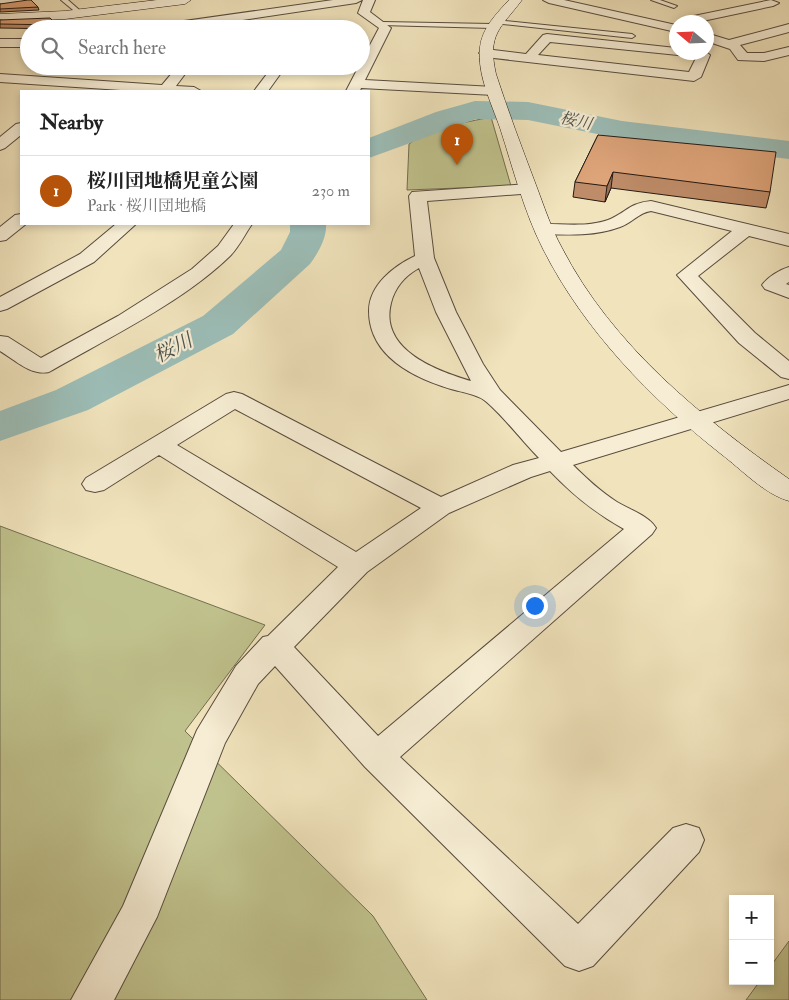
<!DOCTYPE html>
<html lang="en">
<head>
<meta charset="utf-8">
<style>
	body { margin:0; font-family:"IM FELL Double Pica","Noto Serif JP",serif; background:#f6f6f6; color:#222 }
	.controls { position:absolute; right:15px; bottom:15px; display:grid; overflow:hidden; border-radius:0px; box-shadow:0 2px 8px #0003 }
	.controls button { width:45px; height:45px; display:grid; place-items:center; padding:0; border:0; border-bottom:1px solid #e0e0e0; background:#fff; color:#222; font:25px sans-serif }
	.compass { position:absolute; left:669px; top:15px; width:45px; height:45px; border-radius:50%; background:#fff; box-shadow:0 2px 8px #0003; rotate:289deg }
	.you { position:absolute; left:534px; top:605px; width:18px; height:18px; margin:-12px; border:4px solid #fff; border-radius:50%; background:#1a73e8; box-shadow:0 0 0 8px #1a73e833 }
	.badge { display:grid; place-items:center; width:32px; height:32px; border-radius:50%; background:#b45309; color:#fff; font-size:16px; font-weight:700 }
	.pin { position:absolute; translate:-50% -41px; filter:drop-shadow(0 1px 2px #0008) }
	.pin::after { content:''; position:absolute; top:26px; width:18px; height:15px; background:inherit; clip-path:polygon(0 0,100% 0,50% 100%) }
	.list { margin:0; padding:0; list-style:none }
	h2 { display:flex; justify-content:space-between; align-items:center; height:65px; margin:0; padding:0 20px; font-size:21px }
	h2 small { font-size:16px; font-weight:400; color:#767676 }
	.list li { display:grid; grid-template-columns:32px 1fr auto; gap:15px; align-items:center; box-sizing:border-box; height:70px; padding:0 20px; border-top:1px solid #e0e0e0 }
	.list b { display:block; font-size:19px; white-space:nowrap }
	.list p { margin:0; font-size:16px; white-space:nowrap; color:#767676 }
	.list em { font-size:16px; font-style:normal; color:#767676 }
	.icon { flex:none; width:28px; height:28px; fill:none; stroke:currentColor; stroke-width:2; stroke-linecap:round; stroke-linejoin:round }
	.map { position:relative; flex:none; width:789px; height:1000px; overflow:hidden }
	.search { position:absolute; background:#fff; box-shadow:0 2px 8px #0003; left:20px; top:20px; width:350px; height:55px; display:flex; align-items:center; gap:12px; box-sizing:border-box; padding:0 18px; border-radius:28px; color:#767676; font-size:19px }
	.panel { position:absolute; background:#fff; box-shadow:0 2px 8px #0003; left:20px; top:90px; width:350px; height:135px; border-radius:0px }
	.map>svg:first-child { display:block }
	.green { fill:#c0c28d; stroke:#726e50 }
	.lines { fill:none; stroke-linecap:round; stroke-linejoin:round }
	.river { fill:#9cbeb8; fill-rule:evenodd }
	.lane-casing { stroke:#584c3e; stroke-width:2 }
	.street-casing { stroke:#584c3e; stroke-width:2 }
	.secondary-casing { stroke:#251a13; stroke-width:1 }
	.lane { fill:#f6edd4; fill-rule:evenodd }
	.street { fill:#f6edd4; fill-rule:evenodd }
	.secondary { fill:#f6edd4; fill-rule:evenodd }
	.wall { fill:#be8c68; stroke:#251a13 }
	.shaded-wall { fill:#9b7255; stroke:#251a13 }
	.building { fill:#dda379; stroke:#251a13 }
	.labels { text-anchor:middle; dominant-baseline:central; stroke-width:4.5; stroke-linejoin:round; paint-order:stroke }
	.far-water-label { font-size:16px; font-style:italic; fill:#4f534d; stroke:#f6edd4 }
	.water-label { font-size:20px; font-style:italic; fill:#4f534d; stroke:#f6edd4 }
</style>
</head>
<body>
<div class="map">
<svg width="789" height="1000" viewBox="0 0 789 1000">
	<rect width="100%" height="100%" fill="#f1e4bd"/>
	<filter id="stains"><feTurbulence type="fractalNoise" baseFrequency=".004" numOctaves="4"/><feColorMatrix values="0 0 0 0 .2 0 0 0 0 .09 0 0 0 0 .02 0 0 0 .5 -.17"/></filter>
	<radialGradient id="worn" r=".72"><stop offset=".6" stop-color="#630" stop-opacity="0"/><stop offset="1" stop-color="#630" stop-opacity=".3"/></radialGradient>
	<path class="green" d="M491 117 511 186 407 190 409 144C432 127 464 123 491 117Z
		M0 526 265 625 185 731 373 916 427 1000H0Z
		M789 941V1000H746L760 981H770V967Z"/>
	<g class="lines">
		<path class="river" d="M475 101 528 102 622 121 789 141V159L622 139 528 120 476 119 369 158V138L436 112Z
			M290 224H326C327 238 318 253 310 264L233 334 88 410 0 441V411L56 390 203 316 281 250 290 232Z"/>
		<defs>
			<path id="lane" d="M61 0H68L84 14 79 15Z
				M651 0H660L677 6 674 8Z
				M495 20 632 34 635 36 632 38 493 23Z
				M383 22 492 24 495 26 492 28 381 25Z"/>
			<path id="street" d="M0 0H29L23 3 0 6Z
				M333 0H362L356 3 182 29H150L156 25Z
				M363 0H375L370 12 391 28 365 80 494 87 501 91 494 95 361 88 360 91H346L359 66H361V62L379 28 358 13Z
				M543 0H564L676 25V32L549 3Z
				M771 0 779 3 773 6 698 22H678L684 18Z
				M789 24V32L740 45 747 53H764L789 47V55L764 61 738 60 730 49 706 41V33L729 40Z
				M547 34 676 48V52H706L710 55 701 77 694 81 485 57 479 53 485 49 526 54 543 35ZM550 42 678 55 696 58 689 72 538 55Z
				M0 39H29V47H0Z
				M178 66H191L176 86 194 87 201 91H136L0 82V74L162 85Z
				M273 66H286L268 91H254Z
				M21 123V135L5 148 0 150V137L16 124Z
				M528 184 534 185 536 189 534 193 427 201 434 258 456 312 483 364 500 390 561 452 789 385V399L573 465C586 478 601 492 617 502 630 510 648 515 656 528L652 534 400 757 578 924 673 828 686 824 699 828 704 840 699 852 593 966 579 971 565 966 365 767 275 666 258 684 225 743 157 917 114 1000H71L123 906 197 730 236 666 263 637 268 636 338 567 159 455 104 490 95 492 86 490 82 484 86 478 226 394 234 392 242 394 441 497 513 465 539 458C523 442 500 412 484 400 476 394 461 392 451 389 414 378 369 356 369 311 369 285 394 266 415 256L409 196 412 192ZM419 268 436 312 471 381C437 371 379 350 391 303 395 287 405 276 419 268ZM235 409 421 508 356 552 177 445ZM550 471C573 495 595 513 624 529L378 736 294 647 367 572 449 513 531 477Z
				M651 201 789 234V246L749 236 698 276 755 333 789 361V379L781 377 739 343 677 275 732 231 651 211C638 213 632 223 620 227 596 236 570 235 545 234L539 233 536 229 539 225 545 224C565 224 589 227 608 220 626 213 629 203 651 201Z
				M21 214V224H26L6 240 0 241V227L15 215Z
				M116 224H136L94 262 7 309 0 311V297L80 254Z
				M234 224H252C245 234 239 247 230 256 183 302 106 339 49 372 31 376 15 360 0 351V336L8 337 41 358 118 316 192 269 218 246Z
				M789 267V282L786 284 789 285V298L765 289 762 285C768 277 779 270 789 267Z"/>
			<path id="secondary" d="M157 0H191L185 4 65 19 0 22V14L65 11Z
				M509 0H522C500 29 487 34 496 74 508 111 522 148 536 185 544 206 551 228 562 248 612 345 702 418 789 479V501C764 494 741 469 721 454 650 398 584 330 543 249 524 212 513 168 500 128 491 102 477 75 480 47 482 28 497 13 509 0Z"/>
		</defs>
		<use href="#lane" class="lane-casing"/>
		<use href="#street" class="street-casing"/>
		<use href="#secondary" class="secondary-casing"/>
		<use href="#lane" class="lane"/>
		<use href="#street" class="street"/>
		<use href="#secondary" class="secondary"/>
	</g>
	<path class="wall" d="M0 4 38 7 39 10 0 12Z
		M0 20 57 25 58 29 0 28Z
		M598 135 770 192 766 208 611 188 605 202 573 197 575 182Z"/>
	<path class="shaded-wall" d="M613 172 611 188 605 202 607 186Z"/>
	<path class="building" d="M28 0H31L38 7 0 9V4Z
		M50 18 57 25 0 24V20Z
		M598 135 776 152 770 192 613 172 607 186 575 182Z"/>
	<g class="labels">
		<g class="far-water-label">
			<text transform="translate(576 121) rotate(12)">桜川</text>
		</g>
		<g class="water-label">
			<text transform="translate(173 348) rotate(-27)">桜川</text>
		</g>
	</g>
	<rect width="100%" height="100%" filter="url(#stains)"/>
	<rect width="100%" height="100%" fill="url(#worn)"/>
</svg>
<div class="controls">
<button>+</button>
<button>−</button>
</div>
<svg class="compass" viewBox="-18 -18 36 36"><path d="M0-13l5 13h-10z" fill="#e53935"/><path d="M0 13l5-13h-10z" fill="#767676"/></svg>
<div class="you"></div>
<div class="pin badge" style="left:457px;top:165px">1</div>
<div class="search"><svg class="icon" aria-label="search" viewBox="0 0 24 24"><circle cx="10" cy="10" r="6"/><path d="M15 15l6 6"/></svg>Search here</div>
<section class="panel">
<h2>Nearby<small></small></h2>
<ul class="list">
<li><span class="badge">1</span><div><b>桜川団地橋児童公園</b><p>Park · 桜川団地橋</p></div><em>230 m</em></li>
</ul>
</section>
</div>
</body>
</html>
